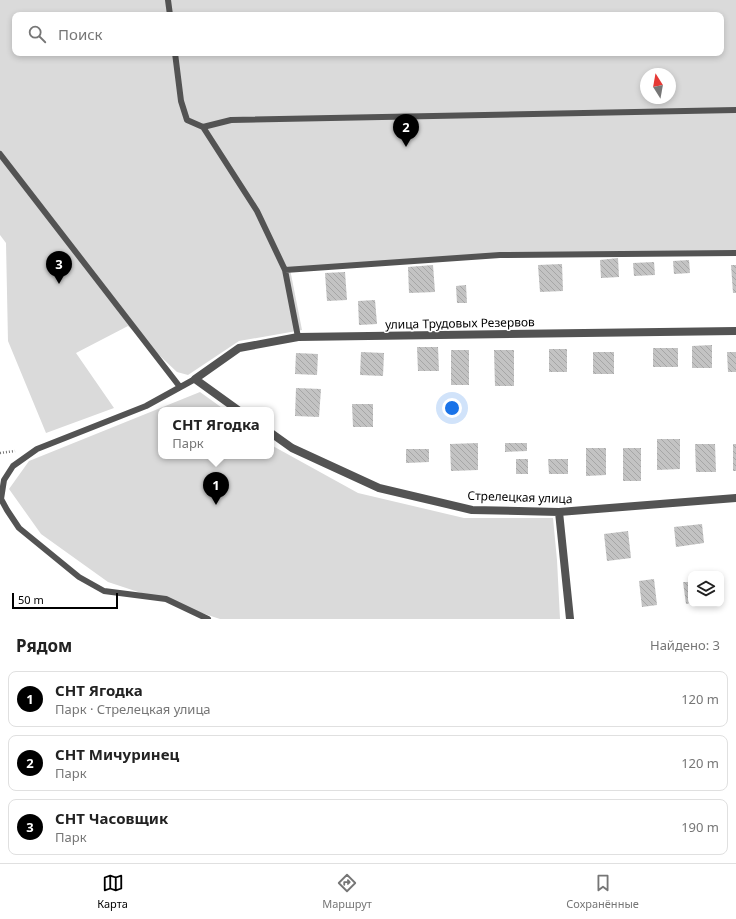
<!DOCTYPE html>
<html lang="ru">
<head>
<meta charset="utf-8">
<style>
	body { margin:0; font-family:"Noto Sans",sans-serif; background:#f6f6f6; color:#222 }
	.controls { position:absolute; right:12px; bottom:12px; display:grid; overflow:hidden; border-radius:8px; box-shadow:0 2px 6px #0003 }
	.controls button { width:36px; height:36px; display:grid; place-items:center; padding:0; border:0; border-bottom:1px solid #e0e0e0; background:#fff; color:#222; font:20px sans-serif }
	.compass { position:absolute; left:640px; top:68px; width:36px; height:36px; border-radius:50%; background:#fff; box-shadow:0 2px 6px #0003; rotate:349deg }
	.scale { position:absolute; left:12px; bottom:10px; width:106px; box-sizing:border-box; padding-left:4px; border:2px solid #000; border-top:0; font-size:11px; line-height:14px; white-space:nowrap; color:#000; -webkit-text-stroke:3px #fff; paint-order:stroke }
	.you { position:absolute; left:452px; top:408px; width:14px; height:14px; margin:-10px; border:3px solid #fff; border-radius:50%; background:#1a73e8; box-shadow:0 0 0 6px #1a73e833 }
	.badge { display:grid; place-items:center; width:26px; height:26px; border-radius:50%; background:#000; color:#fff; font-size:13px; font-weight:700 }
	.pin { position:absolute; translate:-50% -33px; filter:drop-shadow(0 1px 2px #0008) }
	.pin::after { content:''; position:absolute; top:21px; width:14px; height:12px; background:inherit; clip-path:polygon(0 0,100% 0,50% 100%) }
	.popup { position:absolute; left:158px; top:407px; width:116px; height:52px; box-sizing:border-box; display:grid; place-content:center; border-radius:8px; background:#fff; filter:drop-shadow(0 1px 3px #0005); font-size:13px; white-space:nowrap; color:#767676 }
	.popup b { font-size:15px; color:#222 }
	.popup::after { content:''; position:absolute; left:50%; top:100%; margin-left:-8px; border:8px solid transparent; border-top-color:#fff }
	.list { margin:0; padding:0; list-style:none }
	h2 { display:flex; justify-content:space-between; align-items:center; height:52px; margin:0; padding:0 16px; font-size:17px }
	h2 small { font-size:13px; font-weight:400; color:#767676 }
	.list li { display:grid; grid-template-columns:26px 1fr auto; gap:12px; align-items:center; box-sizing:border-box; height:56px; margin:0 8px 8px; padding:0 8px; border:1px solid #e0e0e0; border-radius:8px }
	.list b { display:block; font-size:15px; white-space:nowrap }
	.list p { margin:0; font-size:13px; white-space:nowrap; color:#767676 }
	.list em { font-size:13px; font-style:normal; color:#767676 }
	.icon { flex:none; width:22px; height:22px; fill:none; stroke:currentColor; stroke-width:2; stroke-linecap:round; stroke-linejoin:round }
	.map { position:relative; flex:none; width:736px; height:619px; overflow:hidden }
	.search { position:absolute; background:#fff; box-shadow:0 2px 6px #0003; left:12px; right:12px; top:12px; height:44px; display:flex; align-items:center; gap:10px; box-sizing:border-box; padding:0 14px; border-radius:8px; color:#767676; font-size:15px }
	.sheet { height:244px; background:#fff }
	nav { display:flex; justify-content:space-around; align-items:center; box-sizing:border-box; height:56px; border-top:1px solid #e0e0e0; background:#fff; font-size:11px; color:#767676 }
	nav a { display:grid; justify-items:center; gap:2px }
	nav .on { color:#000 }
	.map>svg:first-child { display:block }
	.green { fill:#dadada; fill-rule:evenodd }
	.building { fill:url(#building-back-hatch) }
	.lines { fill:none; stroke-linecap:round; stroke-linejoin:round }
	.path { stroke:#757575; stroke-width:2.5; stroke-dasharray:1 2; stroke-linecap:butt }
	.lane { stroke:#535353; stroke-width:6 }
	.street { stroke:#535353; stroke-width:8 }
	.labels { text-anchor:middle; dominant-baseline:central; stroke-width:3; stroke-linejoin:round; paint-order:stroke }
	.street-label { font-size:12px; fill:#000; stroke:#fff }
</style>
</head>
<body>
<div class="map">
<svg width="736" height="619" viewBox="0 0 736 619">
	<defs>
		<pattern id="building-back-hatch" width="6" height="6" patternUnits="userSpaceOnUse"><rect width="6" height="6" fill="#c3c3c3"/><path d="M-1 5l2 2M0 0l6 6M5-1l2 2" fill="none" stroke="#a6a6a6"/></pattern>
	</defs>
	<rect width="100%" height="100%" fill="#fff"/>
	<path class="green" d="M0 0H736V252L476 257 290 269 302 330 239 341 188 375 177 372 128 326 76 353 114 408 46 433 8 341 6 243 0 235ZM15 15H721V53H15ZM646 74H670V98H646Z
		M200 392 225 410H161V456H271V445L358 493 464 518H553L557 560 560 619H220L108 582 41 534 9 489 29 461Z"/>
	<path class="building" d="M618 258 619 277 601 278 600 260Z
		M689 260 690 273 674 274 673 261Z
		M654 262 655 275 634 276 633 263Z
		M562 264 563 291 540 292 538 265Z
		M433 265 435 292 409 293 408 267Z
		M731 265H736V293H733Z
		M345 272 347 300 327 301 325 273Z
		M466 285 467 303H457L456 286Z
		M375 300 377 324 359 325 358 301Z
		M712 345V368H692V346Z
		M417 347H438L439 371H418Z
		M653 348H678V367H653Z
		M549 349H567V372H549Z
		M451 350H469V385H451Z
		M494 350H514V386H495Z
		M361 352 384 353 383 376 360 375Z
		M593 352H614V374H593Z
		M727 352H736V372H728Z
		M296 353 318 354 317 375 295 374Z
		M296 388 321 389 319 417 295 416Z
		M352 404H373V427H353Z
		M657 439H680V469L657 470Z
		M478 443V470L451 471 450 444Z
		M505 443H527V451L505 452Z
		M695 444H715L716 472H696Z
		M733 444H736V471H733Z
		M586 448H606V475L586 476Z
		M623 448H641V481H623Z
		M406 449H429V462L406 463Z
		M516 459H528V474H516Z
		M548 459H568V474H549Z
		M702 524 704 543 676 547 674 527Z
		M628 531 631 558 607 561 604 534Z
		M654 579 657 605 642 607 639 581Z
		M683 582H691V603L686 604Z"/>
	<g class="lines">
		<path class="path" d="M0 453 15 451"/>
		<path class="lane" d="M168 0 170 15
			M175 53 181 101 187 120 203 127
			M0 154 180 387
			M285 270 500 255 736 253
			M298 337 285 270 257 211 203 127 231 120 736 110
			M195 379 146 406 37 449 13 466 4 480 1 499 7 510 19 528 79 577 104 591 166 599 208 619"/>
		<path class="street" d="M238 410 195 379 239 348 298 337 736 331
			M271 433 292 448 379 488 472 510 559 512 736 498
			M559 512 570 619"/>
	</g>
	<g class="labels">
		<g class="street-label">
			<text transform="translate(460 323) rotate(-1)">улица Трудовых Резервов</text>
			<text transform="translate(520 497) rotate(2)">Стрелецкая улица</text>
		</g>
	</g>
</svg>
<div class="controls">
<button><svg class="icon" aria-label="layers" viewBox="0 0 24 24"><path d="M12 4l9 5-9 5-9-5zM3 14l9 5 9-5"/></svg></button>
</div>
<svg class="compass" viewBox="-18 -18 36 36"><path d="M0-13l5 13h-10z" fill="#e53935"/><path d="M0 13l5-13h-10z" fill="#767676"/></svg>
<div class="scale">50 m</div>
<div class="you"></div>
<div class="pin badge" style="left:216px;top:505px">1</div>
<div class="popup"><b>СНТ Ягодка</b>Парк</div>
<div class="pin badge" style="left:406px;top:147px">2</div>
<div class="pin badge" style="left:59px;top:284px">3</div>
<div class="search"><svg class="icon" aria-label="search" viewBox="0 0 24 24"><circle cx="10" cy="10" r="6"/><path d="M15 15l6 6"/></svg>Поиск</div>
</div>
<section class="sheet">
<h2>Рядом<small>Найдено: 3</small></h2>
<ul class="list">
<li><span class="badge">1</span><div><b>СНТ Ягодка</b><p>Парк · Стрелецкая улица</p></div><em>120 m</em></li>
<li><span class="badge">2</span><div><b>СНТ Мичуринец</b><p>Парк</p></div><em>120 m</em></li>
<li><span class="badge">3</span><div><b>СНТ Часовщик</b><p>Парк</p></div><em>190 m</em></li>
</ul>
</section>
<nav>
<a class="on"><svg class="icon" aria-label="map" viewBox="0 0 24 24"><path d="M3 6l6-2 6 2 6-2v14l-6 2-6-2-6 2zM9 4v14M15 6v14"/></svg>Карта</a>
<a><svg class="icon" aria-label="directions" viewBox="0 0 24 24"><path d="M12 3l9 9-9 9-9-9zM9 14v-3h6M13 9l2 2-2 2"/></svg>Маршрут</a>
<a><svg class="icon" aria-label="saved" viewBox="0 0 24 24"><path d="M7 4h10v16l-5-4-5 4z"/></svg>Сохранённые</a>
</nav>
</body>
</html>
